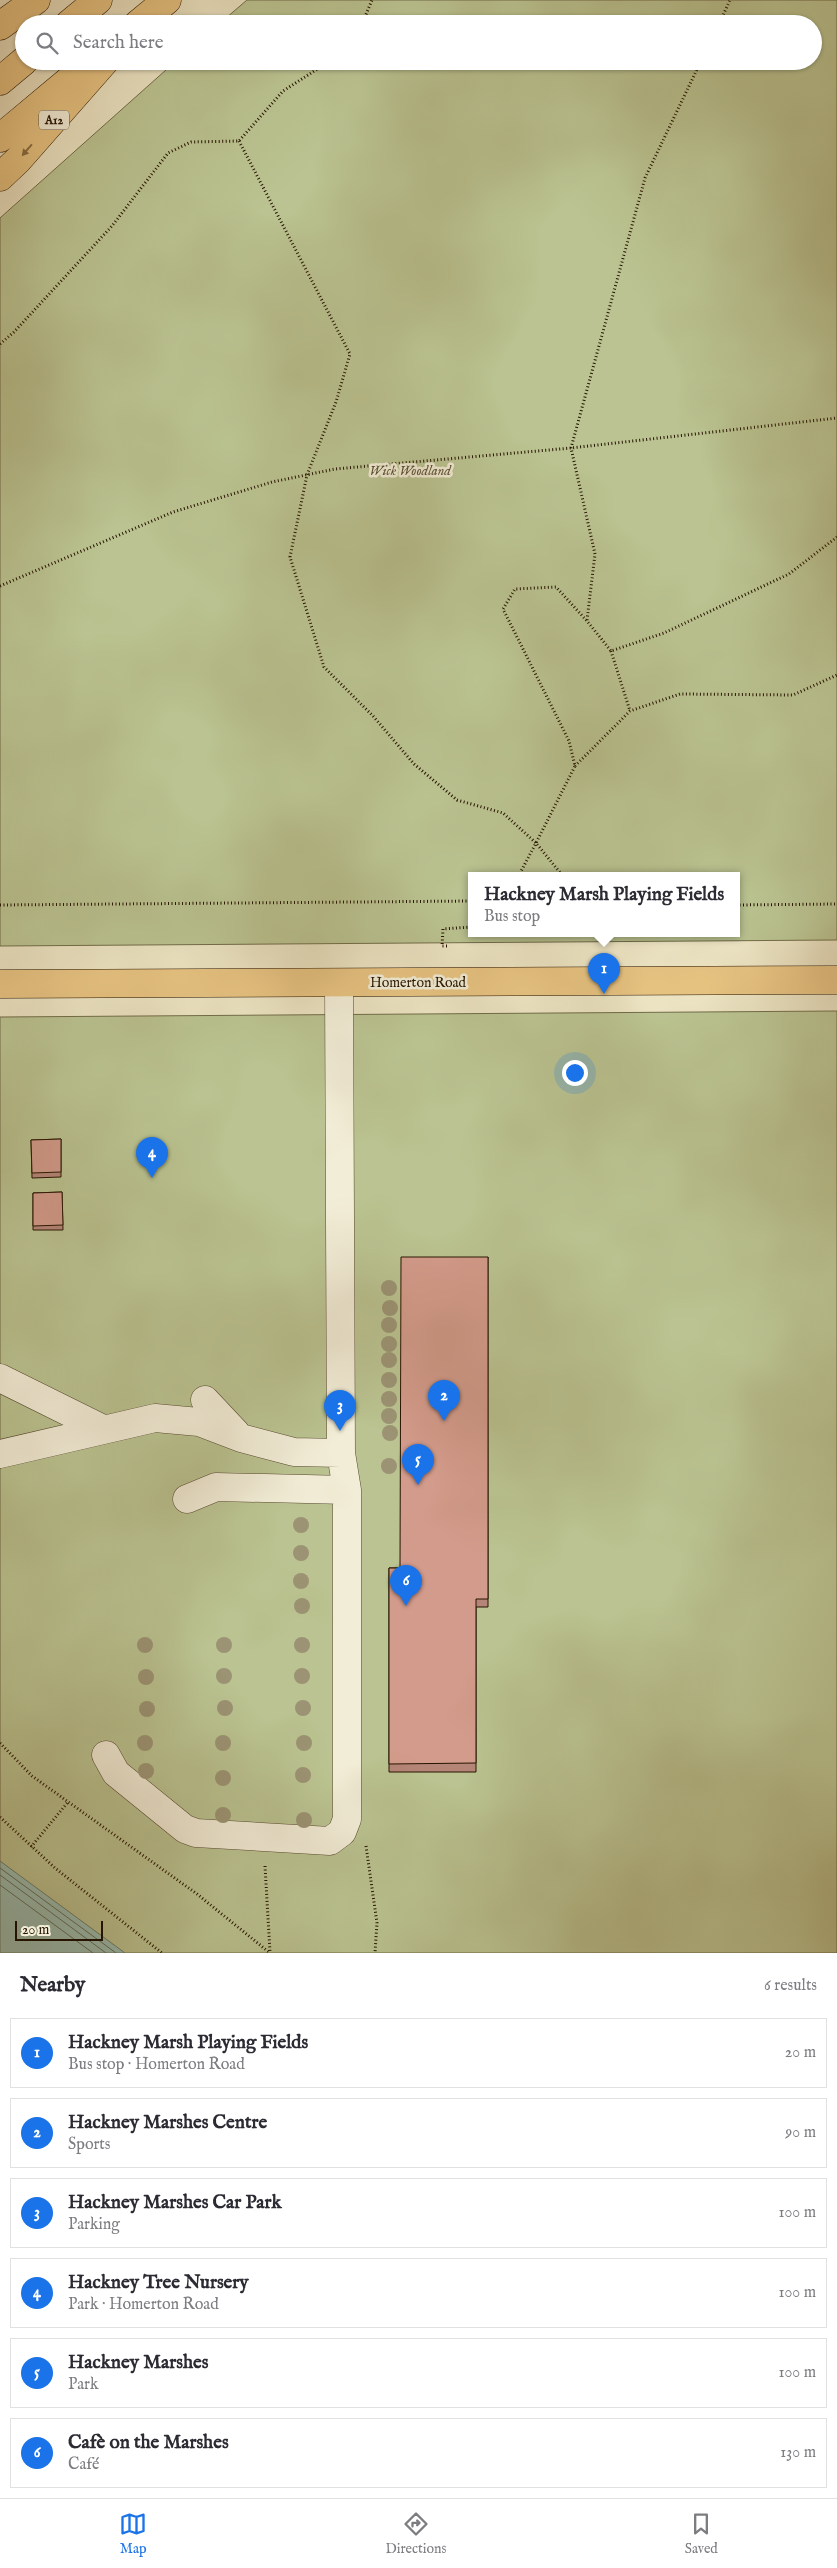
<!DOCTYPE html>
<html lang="en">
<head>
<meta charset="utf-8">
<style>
	body { margin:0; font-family:"IM FELL English",serif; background:#f2f2f3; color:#2b2b33 }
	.scale { position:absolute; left:15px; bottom:12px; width:88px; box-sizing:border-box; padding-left:5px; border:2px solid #261400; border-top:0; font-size:14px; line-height:18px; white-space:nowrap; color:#261400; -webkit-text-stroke:4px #f2edd7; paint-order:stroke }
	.you { position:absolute; left:574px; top:1072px; width:18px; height:18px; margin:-12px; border:4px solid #fff; border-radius:50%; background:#1a73e8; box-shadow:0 0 0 8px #1a73e833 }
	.badge { display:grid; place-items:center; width:32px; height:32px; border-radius:50%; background:#1a73e8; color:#fff; font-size:16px; font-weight:700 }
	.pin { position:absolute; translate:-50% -41px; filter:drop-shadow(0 1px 2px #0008) }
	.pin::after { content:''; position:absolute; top:26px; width:18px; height:15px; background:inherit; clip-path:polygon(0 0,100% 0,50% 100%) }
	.popup { position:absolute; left:468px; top:872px; width:272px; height:65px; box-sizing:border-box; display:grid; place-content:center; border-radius:0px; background:#fff; filter:drop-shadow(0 1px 4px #0005); font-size:16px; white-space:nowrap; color:#7c7c81 }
	.popup b { font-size:19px; color:#2b2b33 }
	.popup::after { content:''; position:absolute; left:50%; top:100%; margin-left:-10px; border:10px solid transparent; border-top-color:#fff }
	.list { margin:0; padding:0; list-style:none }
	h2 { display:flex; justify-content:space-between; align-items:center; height:65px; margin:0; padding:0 20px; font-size:21px }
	h2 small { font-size:16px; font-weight:400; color:#7c7c81 }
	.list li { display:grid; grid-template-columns:32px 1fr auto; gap:15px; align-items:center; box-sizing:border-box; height:70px; margin:0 10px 10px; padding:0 10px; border:1px solid #e1e1e2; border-radius:0px }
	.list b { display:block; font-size:19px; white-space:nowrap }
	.list p { margin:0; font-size:16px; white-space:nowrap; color:#7c7c81 }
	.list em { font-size:16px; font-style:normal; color:#7c7c81 }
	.icon { flex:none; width:28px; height:28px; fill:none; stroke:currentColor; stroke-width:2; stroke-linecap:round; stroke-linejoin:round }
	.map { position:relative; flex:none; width:837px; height:1953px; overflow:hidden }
	.search { position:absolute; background:#fff; box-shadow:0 1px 4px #0004; left:15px; right:15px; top:15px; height:55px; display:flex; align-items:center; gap:12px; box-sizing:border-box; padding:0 18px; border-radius:28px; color:#7c7c81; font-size:19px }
	.sheet { height:545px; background:#fff }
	nav { display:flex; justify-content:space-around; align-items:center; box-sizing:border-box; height:70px; border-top:1px solid #e1e1e2; background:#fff; font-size:14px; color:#7c7c81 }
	nav a { display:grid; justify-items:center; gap:2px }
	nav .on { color:#1a73e8 }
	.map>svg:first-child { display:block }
	.green { fill:#bac391; stroke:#706c48; fill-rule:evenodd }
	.water { fill:#98beb2; stroke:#6a7a6b }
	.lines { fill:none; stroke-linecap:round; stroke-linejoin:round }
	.shore { stroke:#5f6959; stroke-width:1 }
	.minor-casing { stroke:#574830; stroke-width:29 }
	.major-casing { stroke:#261400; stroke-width:29 }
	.highway-casing { stroke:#261400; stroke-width:29 }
	.path { stroke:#261400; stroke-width:3; stroke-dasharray:1 2.5; stroke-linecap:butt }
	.minor { stroke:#f2edd7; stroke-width:28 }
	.major { stroke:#e6c281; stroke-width:28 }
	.highway { stroke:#e6c281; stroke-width:28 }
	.tree { fill:#9b9373 }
	.wall { fill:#b58578; stroke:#261400 }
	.building { fill:#d39b8b; stroke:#261400 }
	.oneway { fill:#866b40 }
	.labels { text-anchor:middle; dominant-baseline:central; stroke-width:5; stroke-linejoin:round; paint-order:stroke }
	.shield { fill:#f2edd7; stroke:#635540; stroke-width:1 }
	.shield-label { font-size:12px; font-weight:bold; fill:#261400 }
	.park-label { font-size:14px; font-style:italic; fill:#5a5133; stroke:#f2edd7 }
	.street-label { font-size:14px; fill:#261400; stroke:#f2edd7 }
</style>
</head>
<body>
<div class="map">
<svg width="837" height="1953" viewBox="0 0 837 1953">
	<rect width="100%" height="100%" fill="#ebe3c2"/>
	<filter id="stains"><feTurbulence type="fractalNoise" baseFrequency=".004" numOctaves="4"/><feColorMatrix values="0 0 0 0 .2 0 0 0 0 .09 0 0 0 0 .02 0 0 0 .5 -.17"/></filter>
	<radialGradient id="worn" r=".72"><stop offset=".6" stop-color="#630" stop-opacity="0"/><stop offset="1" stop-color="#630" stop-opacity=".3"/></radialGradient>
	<path class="green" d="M247 0H837V940L0 946V218L176 61H813V24H219ZM736 875V933H472V875Z
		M837 1011V1953H0V1017Z"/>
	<path class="water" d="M0 1861 125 1953H0Z"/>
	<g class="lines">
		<path class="shore" d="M0 1868 116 1953
			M0 1875 106 1953
			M0 1885 93 1953"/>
		<defs>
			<path id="minor" d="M0 1378 103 1429
				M205 1400 236 1433
				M0 1454 155 1418 199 1422 241 1438 294 1452 341 1453
				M187 1499 216 1487 347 1490
				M106 1755 116 1773 185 1829 196 1833 330 1841 342 1832 347 1819V1490L341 1453 339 983"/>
			<path id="major" d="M0 984 837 980"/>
			<path id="highway" d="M69 24 98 0
				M138 24 167 0
				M0 26 36 0
				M0 81 24 61
				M0 138 72 78
				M0 177 18 160 105 61"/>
		</defs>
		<use href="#minor" class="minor-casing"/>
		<use href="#major" class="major-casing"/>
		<use href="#highway" class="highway-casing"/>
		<path class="path" d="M362 24 372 0
			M719 24 730 0
			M239 141 350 354 336 402 307 475 290 557 324 667 373 716 414 764 457 800 503 813 536 843 519 875
			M0 344 14 332 112 226 168 153 191 142 239 141 283 91 330 61
			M0 586 173 512 272 482 335 469 571 448 837 418
			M587 620 595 554 571 448 645 178 701 61
			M611 651 630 711
			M575 766 630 711 680 694 793 695 837 675
			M562 875 536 843 575 766 569 741 503 609 515 589 556 587 587 621 611 651 664 633 789 574 837 537
			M0 905 472 901
			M736 905 837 904
			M447 946H442L443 929 472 927
			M0 1743 32 1776 197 1894 270 1953
			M0 1817 55 1868 162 1953
			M366 1846 377 1923 375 1953
			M31 1847 68 1802
			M265 1866 270 1952"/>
		<use href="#minor" class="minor"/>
		<use href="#major" class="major"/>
		<use href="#highway" class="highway"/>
	</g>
	<g class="tree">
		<circle cx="389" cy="1288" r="8"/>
		<circle cx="390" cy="1308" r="8"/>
		<circle cx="389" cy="1325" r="8"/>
		<circle cx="389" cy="1344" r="8"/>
		<circle cx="389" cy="1360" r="8"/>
		<circle cx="389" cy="1380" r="8"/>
		<circle cx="389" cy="1399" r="8"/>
		<circle cx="389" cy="1416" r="8"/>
		<circle cx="390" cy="1433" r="8"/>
		<circle cx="389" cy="1466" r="8"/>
		<circle cx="301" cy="1525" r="8"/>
		<circle cx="301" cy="1553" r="8"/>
		<circle cx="301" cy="1581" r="8"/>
		<circle cx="302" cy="1606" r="8"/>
		<circle cx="145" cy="1645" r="8"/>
		<circle cx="224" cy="1645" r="8"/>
		<circle cx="302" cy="1645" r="8"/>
		<circle cx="224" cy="1676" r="8"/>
		<circle cx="302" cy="1676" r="8"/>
		<circle cx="146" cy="1677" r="8"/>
		<circle cx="225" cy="1708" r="8"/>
		<circle cx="303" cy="1708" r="8"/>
		<circle cx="147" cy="1709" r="8"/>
		<circle cx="145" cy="1743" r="8"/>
		<circle cx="223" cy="1743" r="8"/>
		<circle cx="304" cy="1743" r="8"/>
		<circle cx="146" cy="1771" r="8"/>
		<circle cx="303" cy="1775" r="8"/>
		<circle cx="223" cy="1778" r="8"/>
		<circle cx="223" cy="1815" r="8"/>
		<circle cx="304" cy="1820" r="8"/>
	</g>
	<path class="wall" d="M61 1139V1177L32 1178 31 1140Z
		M62 1192 63 1230H33V1193Z
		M488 1257V1607H476V1772H389V1568H400Z"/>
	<path class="building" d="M61 1139V1172L32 1173 31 1140Z
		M62 1192 63 1225 33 1226V1193Z
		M401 1257H488V1599H476V1763L389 1764V1568H400Z"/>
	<defs><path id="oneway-solid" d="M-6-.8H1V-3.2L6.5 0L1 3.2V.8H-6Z" transform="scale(1.25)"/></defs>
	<use class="oneway" href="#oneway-solid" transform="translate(27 150) rotate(131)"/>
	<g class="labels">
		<rect class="shield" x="39" y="110.5" width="30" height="19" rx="4"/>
		<g class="shield-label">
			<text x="54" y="120">A12</text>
		</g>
		<g class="park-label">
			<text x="410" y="471">Wick Woodland</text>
		</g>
		<g class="street-label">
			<text x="418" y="983">Homerton Road</text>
		</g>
	</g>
	<rect width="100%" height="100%" filter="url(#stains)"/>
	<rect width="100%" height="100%" fill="url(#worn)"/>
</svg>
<div class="scale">20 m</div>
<div class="you"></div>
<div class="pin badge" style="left:604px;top:994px">1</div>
<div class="popup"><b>Hackney Marsh Playing Fields</b>Bus stop</div>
<div class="pin badge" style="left:444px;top:1421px">2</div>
<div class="pin badge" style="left:340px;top:1431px">3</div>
<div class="pin badge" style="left:152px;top:1178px">4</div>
<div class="pin badge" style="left:418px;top:1485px">5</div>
<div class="pin badge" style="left:406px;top:1606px">6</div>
<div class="search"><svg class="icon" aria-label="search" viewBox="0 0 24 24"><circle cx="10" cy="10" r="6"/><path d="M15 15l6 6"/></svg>Search here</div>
</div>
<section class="sheet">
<h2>Nearby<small>6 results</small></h2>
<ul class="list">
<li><span class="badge">1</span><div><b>Hackney Marsh Playing Fields</b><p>Bus stop · Homerton Road</p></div><em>20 m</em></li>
<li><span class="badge">2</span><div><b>Hackney Marshes Centre</b><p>Sports</p></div><em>90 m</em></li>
<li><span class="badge">3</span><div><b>Hackney Marshes Car Park</b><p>Parking</p></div><em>100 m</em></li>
<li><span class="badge">4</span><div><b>Hackney Tree Nursery</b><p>Park · Homerton Road</p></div><em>100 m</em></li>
<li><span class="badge">5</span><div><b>Hackney Marshes</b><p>Park</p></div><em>100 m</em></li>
<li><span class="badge">6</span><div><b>Cafè on the Marshes</b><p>Café</p></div><em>130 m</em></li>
</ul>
</section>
<nav>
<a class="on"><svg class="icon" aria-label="map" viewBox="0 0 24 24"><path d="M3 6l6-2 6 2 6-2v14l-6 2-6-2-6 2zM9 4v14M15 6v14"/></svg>Map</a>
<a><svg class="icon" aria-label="directions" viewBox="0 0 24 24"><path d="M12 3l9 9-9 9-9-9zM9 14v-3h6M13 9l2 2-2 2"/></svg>Directions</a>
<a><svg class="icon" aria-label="saved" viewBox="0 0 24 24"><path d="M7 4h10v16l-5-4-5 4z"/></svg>Saved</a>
</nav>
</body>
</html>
